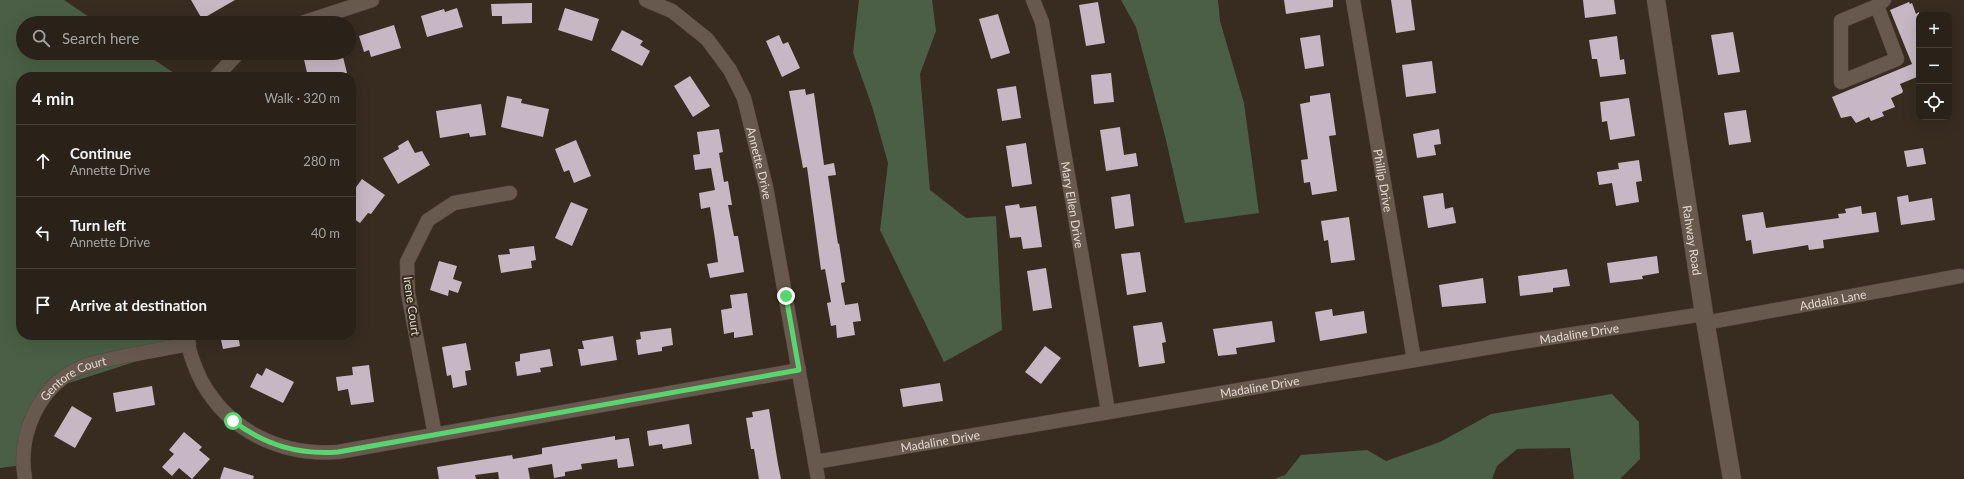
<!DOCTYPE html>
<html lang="en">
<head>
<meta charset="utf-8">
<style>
	body { margin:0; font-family:Lato,sans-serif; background:#362e26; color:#f1f3f6 }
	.controls { position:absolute; right:12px; top:12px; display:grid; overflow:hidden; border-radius:8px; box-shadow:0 4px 16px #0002 }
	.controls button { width:36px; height:36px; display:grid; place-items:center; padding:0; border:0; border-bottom:1px solid #463e38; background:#2a2119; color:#f1f3f6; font:20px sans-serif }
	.stop { position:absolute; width:12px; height:12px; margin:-9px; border:3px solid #59d56f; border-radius:50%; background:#fff }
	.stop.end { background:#59d56f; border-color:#fff; box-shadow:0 1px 4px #0008 }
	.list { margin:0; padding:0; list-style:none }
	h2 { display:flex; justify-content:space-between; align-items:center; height:52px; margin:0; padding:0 16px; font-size:17px }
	h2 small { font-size:13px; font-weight:400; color:#a5a3a2 }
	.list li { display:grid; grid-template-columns:26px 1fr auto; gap:12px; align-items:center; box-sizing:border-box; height:72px; padding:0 16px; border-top:1px solid #463e38 }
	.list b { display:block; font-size:15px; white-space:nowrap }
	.list p { margin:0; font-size:13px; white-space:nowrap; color:#a5a3a2 }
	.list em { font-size:13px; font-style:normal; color:#a5a3a2 }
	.icon { flex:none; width:22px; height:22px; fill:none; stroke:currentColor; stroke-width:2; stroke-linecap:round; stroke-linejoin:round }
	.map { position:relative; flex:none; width:1964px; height:479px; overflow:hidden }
	.search { position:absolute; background:#2a2119; box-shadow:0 4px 16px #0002; left:16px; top:16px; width:340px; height:44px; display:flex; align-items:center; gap:10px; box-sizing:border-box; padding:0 14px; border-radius:22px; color:#a5a3a2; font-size:15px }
	.panel { position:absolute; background:#2a2119; box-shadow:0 4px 16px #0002; left:16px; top:72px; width:340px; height:268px; border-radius:16px }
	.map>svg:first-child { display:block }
	.green { fill:#4a5f45 }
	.building { fill:#c7b6c3 }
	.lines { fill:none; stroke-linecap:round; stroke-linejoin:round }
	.minor-casing { stroke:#51473e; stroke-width:15 }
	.tertiary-casing { stroke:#51473e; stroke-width:19 }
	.minor { stroke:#67594e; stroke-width:14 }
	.tertiary { stroke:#67594e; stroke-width:18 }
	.route { stroke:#59d56f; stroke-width:5 }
	.labels { text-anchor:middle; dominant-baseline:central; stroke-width:4; stroke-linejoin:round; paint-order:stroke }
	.street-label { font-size:12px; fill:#e1d8d2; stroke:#382c21 }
</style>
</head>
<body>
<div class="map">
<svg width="1964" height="479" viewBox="0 0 1964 479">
	<rect width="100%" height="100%" fill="#382c21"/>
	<path class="green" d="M0 0H64L98 23H23V53H144L180 77H21V335H184V346L47 390 22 465 0 468Z
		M859 0H932L936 31 920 74 930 190 966 218 996 216 1002 330 944 362 880 230 888 163 872 106 853 53Z
		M1121 0H1218L1220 21 1244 103 1259 213 1185 223 1165 136 1136 27Z
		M1612 394 1639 422 1640 459 1620 479H1574L1570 448 1517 449 1497 466 1492 479H1274L1285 475 1301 455 1367 450 1386 461 1440 442 1491 414Z"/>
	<path class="building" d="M191 0H235L202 19Z
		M1284 0H1333V7L1286 14Z
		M1391 0H1411L1415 30 1396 33Z
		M1583 0H1614L1616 14 1585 18Z
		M1098 2 1105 43 1086 46 1079 5Z
		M1909 2 1910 4 1912 3 1916 14 1919 12V80L1917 77 1900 84 1903 91 1902 93 1891 98 1895 107 1882 112 1884 116 1871 121 1869 117 1856 123 1851 116 1841 118 1832 97 1912 64 1890 10Z
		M532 3V23L502 24V16H492L491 4Z
		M457 8 463 27 427 37 421 16 444 9 445 12Z
		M565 8 599 19 592 41 558 30Z
		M998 14 1010 53 991 59 979 19Z
		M394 25 401 48 371 57 369 50 364 52 359 36Z
		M622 30 643 41 640 45 650 51 642 66 611 50Z
		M1733 32 1740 72 1718 75 1711 35Z
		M779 35 783 44 788 42 800 68 782 77 766 41Z
		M1320 35 1324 66 1305 69 1300 38Z
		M1617 36 1620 60 1624 59 1626 74 1600 77 1597 59H1592L1589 40Z
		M310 53H342L347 73 330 77H308L303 55Z
		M1432 61 1436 93 1406 97 1402 65Z
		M1111 73 1114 102 1094 104 1091 75Z
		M690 76 710 106 693 117 674 86Z
		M1016 86 1021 118 1002 121 997 89Z
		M805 89 806 95 814 93 824 165 834 163 836 175 828 176 838 244 839 243 845 282 841 283 845 305 858 303 861 321 853 322 855 335 837 338 836 325 831 326 827 303 831 302 825 269 821 270 807 167 803 168 789 91Z
		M1330 93 1336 135 1329 136 1337 191 1312 195 1310 182 1304 183 1301 160 1308 159 1300 104 1310 102V96Z
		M507 96 522 99 521 103 549 109 543 137 501 127Z
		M1629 98 1635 136 1610 140 1607 121 1602 122 1600 102Z
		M481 104 486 135 470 137 469 133 440 138 436 111Z
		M1746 110 1751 142 1729 145 1724 113Z
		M1120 127 1124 155 1136 153 1138 166 1106 171 1100 130Z
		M719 129 723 152 719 153 724 182 728 181 732 205H728L734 236H738L744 272 710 278 707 264 718 262 715 239 710 207 701 209 699 193 715 190 711 168 695 170 693 155 700 154 697 132Z
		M1439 129 1441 144 1434 145 1436 155 1417 158 1413 134Z
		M408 140 415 153 422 151 430 165 398 184 383 158 399 149 398 146Z
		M576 140 591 176 574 183 569 170 564 172 555 149Z
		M1026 143 1032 184 1012 187 1006 146Z
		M1923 148 1926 164 1907 167 1904 151Z
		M1639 160 1642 181 1636 182 1639 202 1616 206 1612 183 1599 185 1597 172 1619 169 1618 163Z
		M362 179 385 195 371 214 368 213 360 223 351 217V194Z
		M1443 193 1445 209 1453 207 1456 223 1428 228 1423 196Z
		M1130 194 1134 226 1115 229 1111 197Z
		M1908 195 1909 202 1932 198 1935 220 1901 225 1897 197Z
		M571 202 588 209 572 246 555 238Z
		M1019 204 1020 208 1036 206 1042 247 1023 249 1021 237 1010 238 1005 206Z
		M1861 206 1862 214 1876 212 1879 232 1823 240 1824 248 1809 250 1808 245 1753 254 1751 240 1746 241 1742 215 1763 212 1766 228 1839 218 1838 214 1846 213 1845 209Z
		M1349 217 1355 260 1331 263 1328 240 1324 241 1321 221Z
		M534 246 536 260 531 261 532 268 501 273 498 255 510 254 509 249Z
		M1140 252 1146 292 1127 295 1121 254Z
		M1657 256 1659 273 1642 276 1643 279 1610 283 1607 263Z
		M439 261 457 266 453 279 462 282 458 293 449 290 448 296 430 290Z
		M1046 268 1052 308 1033 311 1027 271Z
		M1567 269 1570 286 1553 288V292L1520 296 1518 276Z
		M1483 278 1486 303 1442 307 1439 285Z
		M747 293 753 335 734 338V332L724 334 721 310 732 308 730 295Z
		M1332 309 1333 316 1364 311 1367 333 1320 341 1315 312Z
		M1272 321 1275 342 1236 348 1237 354 1218 356 1213 329Z
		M1162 322 1166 342 1162 343 1165 363 1139 367 1133 326Z
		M671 328 673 345 662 347V351L638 355 636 340 641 339 640 332Z
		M220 335H238L240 346 223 349Z
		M613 336 617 360 581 366 578 349H584L582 341Z
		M466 343 471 370 465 371 467 385 453 388 451 375 447 376 442 347Z
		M1045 346 1061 358 1041 384 1025 372Z
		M550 349 553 366 540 368 541 372 517 376 515 362 520 361V354Z
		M369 365 374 402 351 405 348 389 338 391 336 377 353 375 352 367Z
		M266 368 294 382 283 403 250 387 257 373 262 376Z
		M940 383 943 401 903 407 900 389Z
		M152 386 155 405 116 412 113 393Z
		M72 406 92 418 75 448 54 436Z
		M769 409 778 464 781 479H759L754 449H751L746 418 753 417 752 412Z
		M689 424 692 444 663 449 662 444 649 446 647 431Z
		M184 432 202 447 199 450 210 459 192 479 179 468 172 476 162 467 174 454 169 450Z
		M615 436V440L629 438 634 466 618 468 617 459 581 464 582 469 565 472V476L554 478 552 464 528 468 530 479H499L498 472 475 475 476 479H439L437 467 512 455 513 459 542 454V448Z
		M224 467 254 476 253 479H220Z"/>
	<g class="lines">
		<defs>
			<g id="minor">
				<path id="s1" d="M646 0 672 11 707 39 730 70 744 98 766 187 818 479"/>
				<path id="s2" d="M1033 0 1042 22 1108 411"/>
				<path id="s3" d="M1353 0 1414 360"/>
				<path d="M1877 6 1897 59 1841 82V21L1877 6 1884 0"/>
				<path d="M302 23 372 0"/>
				<path d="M216 77 238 53"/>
				<path id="s4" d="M1705 323 1960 276"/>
				<path d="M187 335C188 351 195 368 202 382 230 432 282 456 338 452L799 370"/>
				<path d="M435 435 408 293 407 262 428 220 454 203 510 193"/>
				<path id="s5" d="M815 462 1515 343 1704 314"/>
				<path id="s6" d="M25 479C17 434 39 384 84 366 97 361 111 359 125 356 146 352 168 348 189 344"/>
			</g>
			<g id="tertiary">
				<path id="s7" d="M1656 0 1704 314 1732 479"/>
			</g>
		</defs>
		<use href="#minor" class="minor-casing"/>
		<use href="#tertiary" class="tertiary-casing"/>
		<use href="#minor" class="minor"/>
		<use href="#tertiary" class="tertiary"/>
	</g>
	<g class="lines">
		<path class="route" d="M233 421C265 445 298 455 338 452L799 370 786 296"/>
	</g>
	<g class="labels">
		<g class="street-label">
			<text stroke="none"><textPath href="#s1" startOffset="210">Annette Drive</textPath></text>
			<text stroke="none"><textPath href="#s3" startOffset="183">Phillip Drive</textPath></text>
			<text stroke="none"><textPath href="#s2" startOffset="209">Mary Ellen Drive</textPath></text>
			<text stroke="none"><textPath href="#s7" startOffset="243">Rahway Road</textPath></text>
			<text stroke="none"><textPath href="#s4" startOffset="130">Addalia Lane</textPath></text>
			<text transform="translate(412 306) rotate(82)">Irene Court</text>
			<text stroke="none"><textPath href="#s5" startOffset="775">Madaline Drive</textPath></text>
			<text stroke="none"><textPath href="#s6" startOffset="122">Gentore Court</textPath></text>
			<text stroke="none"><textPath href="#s5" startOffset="451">Madaline Drive</textPath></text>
			<text stroke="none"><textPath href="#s5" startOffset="127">Madaline Drive</textPath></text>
		</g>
	</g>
</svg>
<div class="controls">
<button>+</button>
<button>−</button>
<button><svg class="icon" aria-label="locate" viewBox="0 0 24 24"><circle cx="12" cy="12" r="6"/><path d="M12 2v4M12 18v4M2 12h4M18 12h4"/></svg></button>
</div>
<div class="stop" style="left:233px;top:421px"></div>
<div class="stop end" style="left:786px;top:296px"></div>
<div class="search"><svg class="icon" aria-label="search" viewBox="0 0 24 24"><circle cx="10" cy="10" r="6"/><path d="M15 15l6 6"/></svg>Search here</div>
<section class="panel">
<h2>4 min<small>Walk · 320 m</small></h2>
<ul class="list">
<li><svg class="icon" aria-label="ahead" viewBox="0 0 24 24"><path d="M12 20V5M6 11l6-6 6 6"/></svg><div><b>Continue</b><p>Annette Drive</p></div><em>280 m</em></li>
<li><svg class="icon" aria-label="left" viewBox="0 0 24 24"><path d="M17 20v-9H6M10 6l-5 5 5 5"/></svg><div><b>Turn left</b><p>Annette Drive</p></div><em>40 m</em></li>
<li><svg class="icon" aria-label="arrive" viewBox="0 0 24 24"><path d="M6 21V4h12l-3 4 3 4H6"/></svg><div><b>Arrive at destination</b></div></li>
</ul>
</section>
</div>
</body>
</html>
